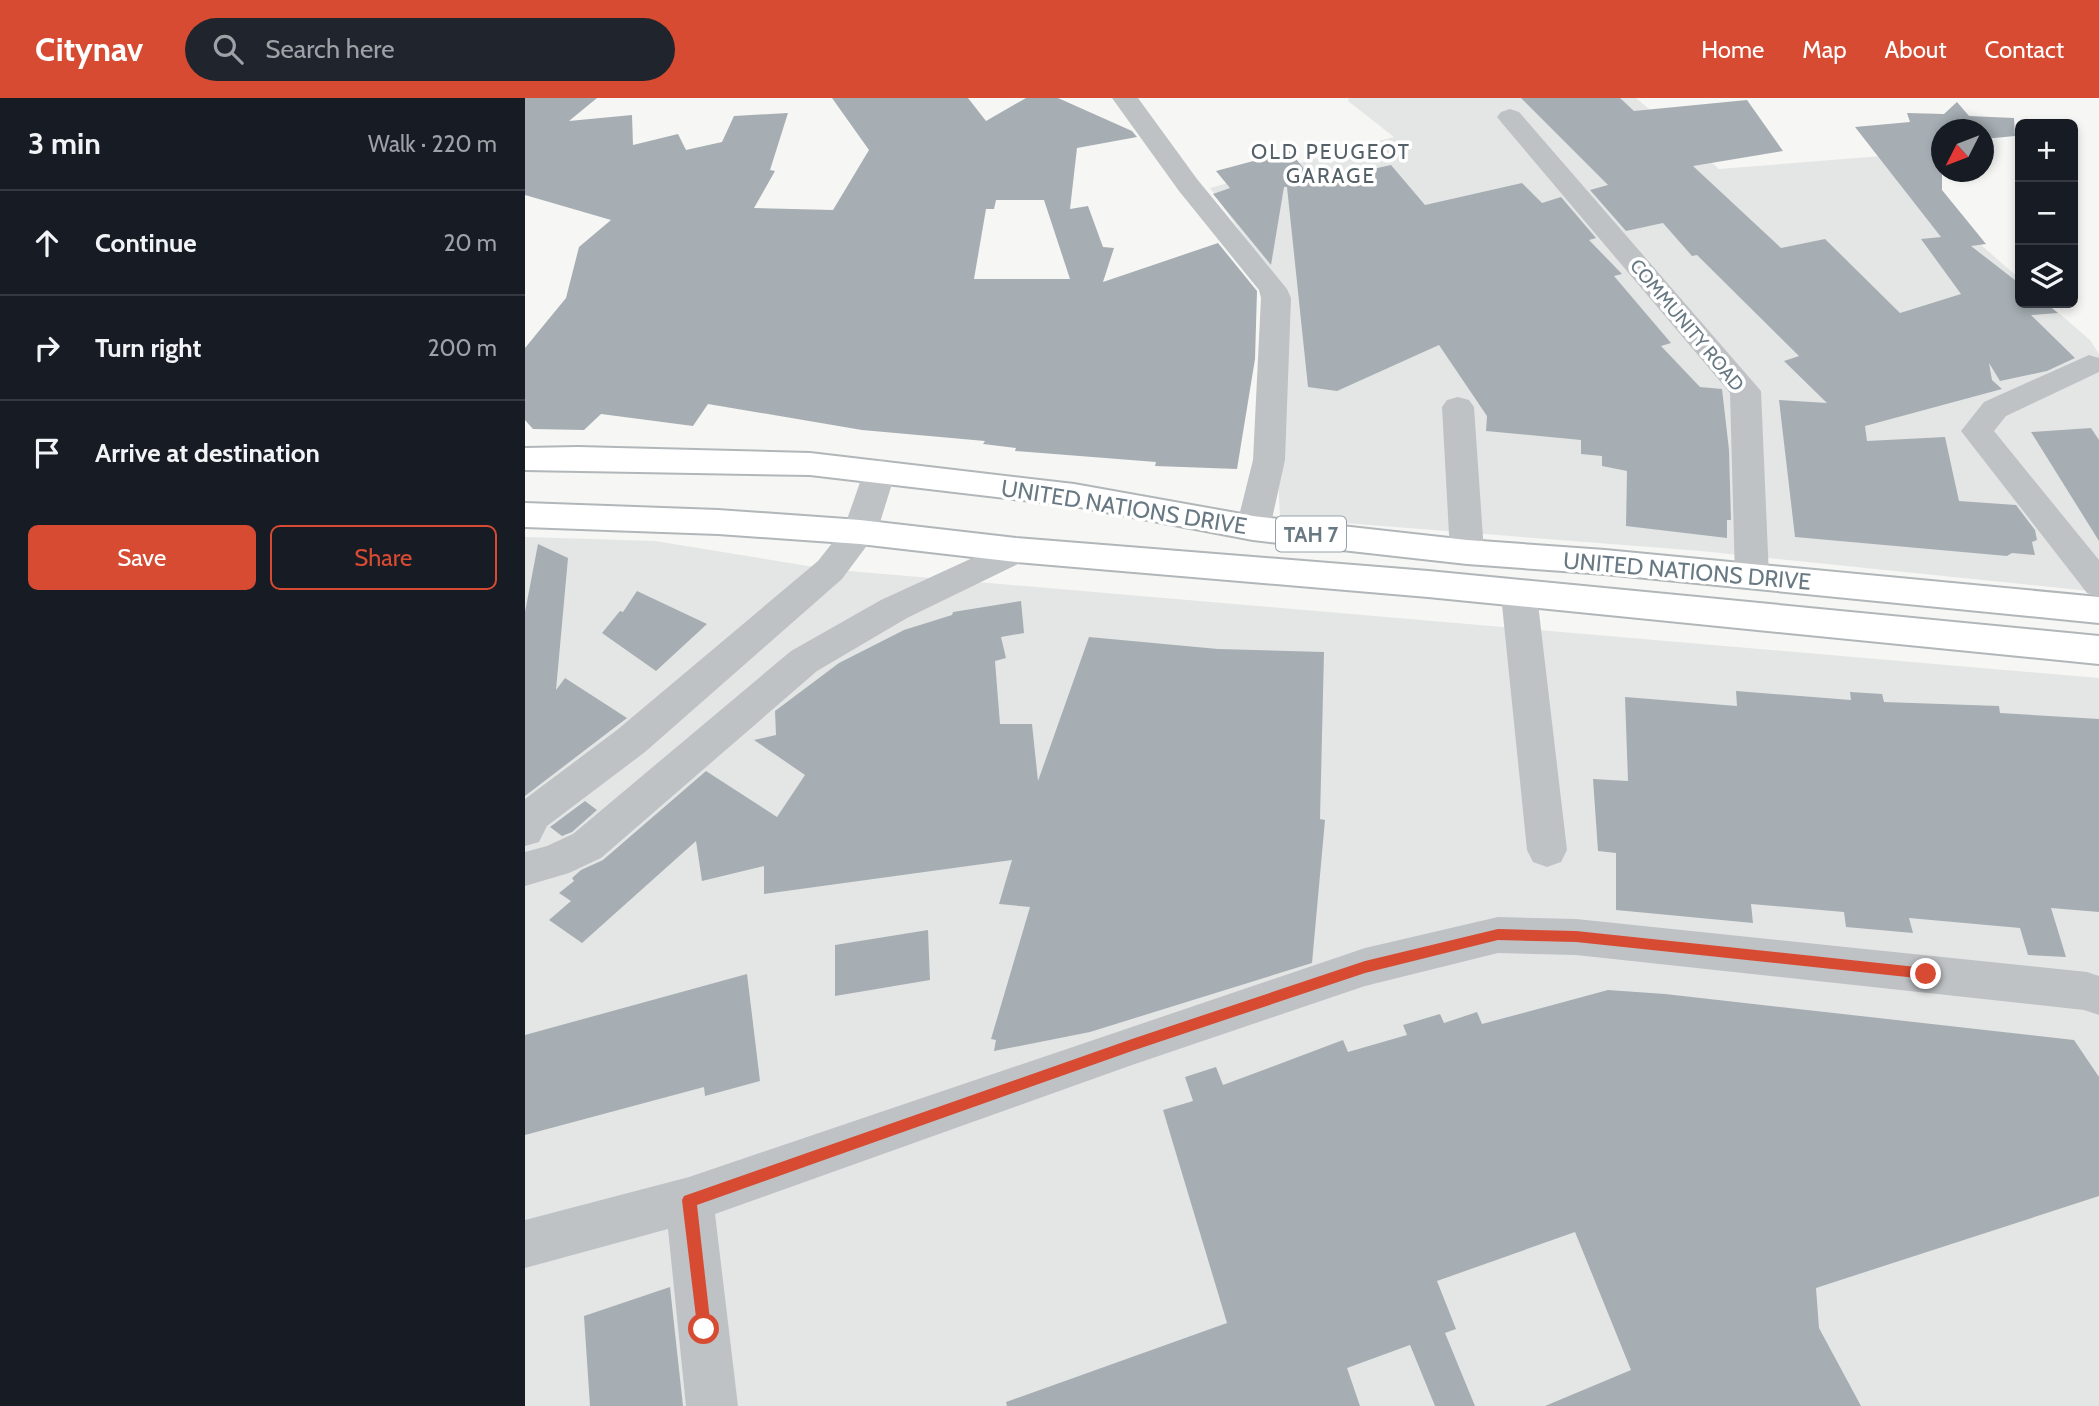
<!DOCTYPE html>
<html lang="en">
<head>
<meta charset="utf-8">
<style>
	body { margin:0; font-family:Cabin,sans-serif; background:#20242c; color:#f1f3f6 }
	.controls { position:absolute; right:21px; top:21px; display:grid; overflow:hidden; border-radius:10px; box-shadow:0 4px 10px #0003 }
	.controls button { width:63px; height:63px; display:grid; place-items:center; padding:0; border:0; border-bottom:2px solid #363941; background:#171b24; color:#f1f3f6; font:35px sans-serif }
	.compass { position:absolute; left:1406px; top:21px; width:63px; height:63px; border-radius:50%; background:#171b24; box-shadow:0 4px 10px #0003; rotate:228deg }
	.stop { position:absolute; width:21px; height:21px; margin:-16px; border:5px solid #d74b33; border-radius:50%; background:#fff }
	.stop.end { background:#d74b33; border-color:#fff; box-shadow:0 2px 7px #0008 }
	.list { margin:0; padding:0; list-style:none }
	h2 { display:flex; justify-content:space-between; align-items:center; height:91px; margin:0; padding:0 28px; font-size:30px }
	h2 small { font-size:23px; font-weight:400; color:#9ea1a6 }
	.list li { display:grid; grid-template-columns:46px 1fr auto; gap:21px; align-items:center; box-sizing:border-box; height:105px; padding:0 28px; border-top:2px solid #363941 }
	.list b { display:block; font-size:26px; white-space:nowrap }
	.list em { font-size:23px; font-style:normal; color:#9ea1a6 }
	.actions { display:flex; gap:14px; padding:21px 28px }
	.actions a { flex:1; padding:16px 0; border:2px solid #d74b33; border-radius:10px; text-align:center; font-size:24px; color:#d74b33 }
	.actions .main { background:#d74b33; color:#fff }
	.icon { flex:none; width:38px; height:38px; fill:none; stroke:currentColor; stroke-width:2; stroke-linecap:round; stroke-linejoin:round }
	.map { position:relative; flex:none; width:1574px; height:1308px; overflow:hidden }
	header { display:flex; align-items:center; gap:42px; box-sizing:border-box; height:98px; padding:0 35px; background:#d74b33; color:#fff }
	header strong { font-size:33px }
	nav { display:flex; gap:38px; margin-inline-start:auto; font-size:24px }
	.search { width:490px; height:63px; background:#20242c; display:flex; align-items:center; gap:18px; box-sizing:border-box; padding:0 24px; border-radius:38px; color:#9ea1a6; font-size:26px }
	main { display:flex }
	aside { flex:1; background:#171b24 }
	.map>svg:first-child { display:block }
	.built { fill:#e4e6e5 }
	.building { fill:#a6aeb3; fill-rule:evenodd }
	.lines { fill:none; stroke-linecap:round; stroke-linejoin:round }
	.highway-casing { stroke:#b1b6b8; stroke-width:4 }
	.minor { fill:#bec2c5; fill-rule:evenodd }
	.highway { fill:#fff; fill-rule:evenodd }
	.route { fill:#d74b33 }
	.labels { text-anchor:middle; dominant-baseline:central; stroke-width:7; stroke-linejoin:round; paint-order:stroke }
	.far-street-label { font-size:19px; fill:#687983; stroke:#fff }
	.far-neighbourhood-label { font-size:21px; letter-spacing:2px; fill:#556168; stroke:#fff }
	.shield { fill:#fff; stroke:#95a1a8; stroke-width:2 }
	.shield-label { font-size:21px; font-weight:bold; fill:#687983 }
	.street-label { font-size:23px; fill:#687983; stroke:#fff }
</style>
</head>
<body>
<header>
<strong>Citynav</strong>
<div class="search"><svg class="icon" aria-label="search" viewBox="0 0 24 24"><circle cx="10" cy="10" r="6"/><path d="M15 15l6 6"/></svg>Search here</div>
<nav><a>Home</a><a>Map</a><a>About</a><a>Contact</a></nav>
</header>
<main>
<aside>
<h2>3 min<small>Walk · 220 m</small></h2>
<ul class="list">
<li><svg class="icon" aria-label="ahead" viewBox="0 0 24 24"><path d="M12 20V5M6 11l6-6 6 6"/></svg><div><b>Continue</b></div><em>20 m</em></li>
<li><svg class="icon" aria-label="right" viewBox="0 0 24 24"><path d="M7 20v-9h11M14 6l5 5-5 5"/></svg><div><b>Turn right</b></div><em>200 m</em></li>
<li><svg class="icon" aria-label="arrive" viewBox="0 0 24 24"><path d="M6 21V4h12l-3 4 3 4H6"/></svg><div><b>Arrive at destination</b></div></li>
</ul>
<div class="actions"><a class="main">Save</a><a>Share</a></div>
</aside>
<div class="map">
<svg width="1574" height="1308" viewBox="0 0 1574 1308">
	<rect width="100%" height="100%" fill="#f6f6f4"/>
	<path class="built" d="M824 0H1111L1194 71 1382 56 1432 126 1495 181V205H1522L1565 242 1574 256V494L1176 453 755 420 743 173 685 90 869 39 823 3Z
		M0 439 130 443 301 471 1574 580V1308H0Z"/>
	<path class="building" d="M0 0H72L44 23 107 17 108 47 153 36 161 52 197 44 209 18 263 15 245 72 250 73 229 110 308 112 344 52 307 0H443L461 23 501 0H533L607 33 612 39 552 50 545 111 563 108 578 149 589 150 578 184 693 145 732 193 730 261 712 371 630 368 631 364 490 353 491 350 458 346 460 343 337 332 183 306 168 328 76 316 59 332 8 331 0 322V250L41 200 54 149 86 122 0 97ZM471 102H519L545 181H449L461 111H469Z
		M996 0H1095L1109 13 1222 2 1258 53 1168 68 1256 150 1300 141 1375 215 1436 196 1396 141 1416 139 1330 29 1385 24 1382 15 1419 16 1432 4 1444 18 1489 20 1490 38 1459 41V32H1417V92L1461 146 1446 148 1495 186V205H1520L1533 215 1506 217 1550 260 1522 273 1475 283 1464 265 1467 282 1477 291 1340 328 1342 343 1420 339 1434 403 1491 407 1510 432 1512 442 1507 444 1510 457 1487 455 1482 458 1270 439 1254 302 1302 305 1259 263 1274 258 1172 157 1167 158 1138 125 1101 133 1065 92 1083 87Z
		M757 44 790 84 866 67 900 107 997 85 1017 105 1036 99 1071 140 1064 142 1097 176 1089 178 1146 245 1136 248 1175 289 1197 291 1204 352 1206 422H1202V440L1101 428 1102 373 1077 368V358L1056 356V342L961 333 962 318 914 247 812 293 783 289 762 89H759L746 167 688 96 705 90 691 73 758 55Z
		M1566 330 1574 342V443L1506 334Z
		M13 446 43 460 31 592 40 580 102 620 0 698V514Z
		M112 493 182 526 131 573 77 535 95 513 98 514Z
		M496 503 499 535 476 539 481 560 470 563 475 626H507L513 683 564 539 693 551 799 554 795 721 800 722 787 865 565 934 469 953 471 942 466 941 505 809 474 806 487 762 239 796V768L177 783 171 743 57 845 24 822 46 803 34 795 49 783 47 780 56 772 78 762 181 673 252 719 280 677 229 642 251 637 250 613 314 565 379 532 427 517 428 514Z
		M1211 593 1326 602 1325 594 1357 596 1359 604 1474 608 1475 615 1574 621V814L1526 810 1541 859 1503 857 1495 830 1384 820 1388 835 1321 829 1319 814 1226 806 1228 825 1091 812V755L1073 753 1068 681 1103 683 1100 599 1212 608Z
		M60 703 72 712 47 734 37 738 25 729Z
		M403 832 405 882 310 898V847Z
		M222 876 235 983 180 998 179 989 0 1037V937Z
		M1083 892 1140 896 1549 942 1574 979V1098L1291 1190 1294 1230 1336 1308H1020L1106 1272 1050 1134 912 1183 931 1231 920 1235 950 1308H910L885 1247 822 1270 835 1308H482L481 1304 702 1225 638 1012 668 1003 660 979 691 969 698 987 818 942 823 954 882 937 878 927 915 916 919 925 952 914 957 926Z
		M145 1189 158 1308H65L59 1218Z"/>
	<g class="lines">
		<defs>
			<path id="highway" d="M53 349 285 355 549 386 728 418 942 442 1080 452 1574 499V525L1080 476 942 466 728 442 549 408 285 377 0 372V350Z
				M0 405 193 412 335 422 491 440 903 473 1574 538V566L903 499 491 464 335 446 193 436 0 429Z"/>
		</defs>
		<use href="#highway" class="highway-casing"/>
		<path class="minor" d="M587 0H613L672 81 762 191 766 200 760 362 745 430 740 438 728 442 716 438 711 430 728 362 736 200 734 192 654 93Z
			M985 11 994 14 1236 293 1244 479 1239 488 1227 491 1215 488 1210 479 1205 295 976 24 972 19 976 14Z
			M1564 257 1574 260V274L1481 318 1469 333 1574 462V499L1562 495 1436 333 1459 304Z
			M933 299 944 302 949 309 959 454 954 463 942 466 930 463 925 454 917 309 922 302Z
			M355 362 367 365 371 373 352 434 317 481 120 654 22 728 14 744 0 748V701L92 632 293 463 319 430 339 373 343 365Z
			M491 440 503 443 508 452 503 461 382 520 292 573 76 760 44 775 0 788V754L22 748 48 736 266 553 356 502Z
			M994 484 1006 488 1012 497 1042 752 1036 764 1022 769 1008 764 1002 752 976 497 982 488Z
			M973 819 1051 821 1562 874 1574 878V917L1559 912 1051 857 973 855 840 888 607 967 190 1116 213 1308H161L143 1131 0 1170V1122L164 1079 840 850Z"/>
		<use href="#highway" class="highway"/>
	</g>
	<path class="route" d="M973 831 1051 833 1401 870 1407 876 1401 881 1051 844 973 842 840 875 607 953 172 1107 186 1231 184 1236 179 1238 173 1236 157 1102 159 1098 607 941 840 863Z"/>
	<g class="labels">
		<g class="far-street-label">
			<text transform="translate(1162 227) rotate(50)">COMMUNITY ROAD</text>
		</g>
		<g class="far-neighbourhood-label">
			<text x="806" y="53">OLD PEUGEOT<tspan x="806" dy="24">GARAGE</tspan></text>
		</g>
		<rect class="shield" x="751" y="418.5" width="70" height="35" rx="5"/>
		<g class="shield-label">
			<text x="786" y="436">TAH 7</text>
		</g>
		<g class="street-label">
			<text transform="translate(599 409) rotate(9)">UNITED NATIONS DRIVE</text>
			<text transform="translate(1162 473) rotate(5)">UNITED NATIONS DRIVE</text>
		</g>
	</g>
</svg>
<div class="controls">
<button>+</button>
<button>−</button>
<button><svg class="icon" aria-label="layers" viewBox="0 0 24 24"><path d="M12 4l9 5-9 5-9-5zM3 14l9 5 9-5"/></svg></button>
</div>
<svg class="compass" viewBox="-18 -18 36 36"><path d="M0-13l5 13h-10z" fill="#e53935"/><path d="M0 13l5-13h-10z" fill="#9ea1a6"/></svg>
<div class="stop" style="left:179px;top:1231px"></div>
<div class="stop end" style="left:1401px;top:876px"></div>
</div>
</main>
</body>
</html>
